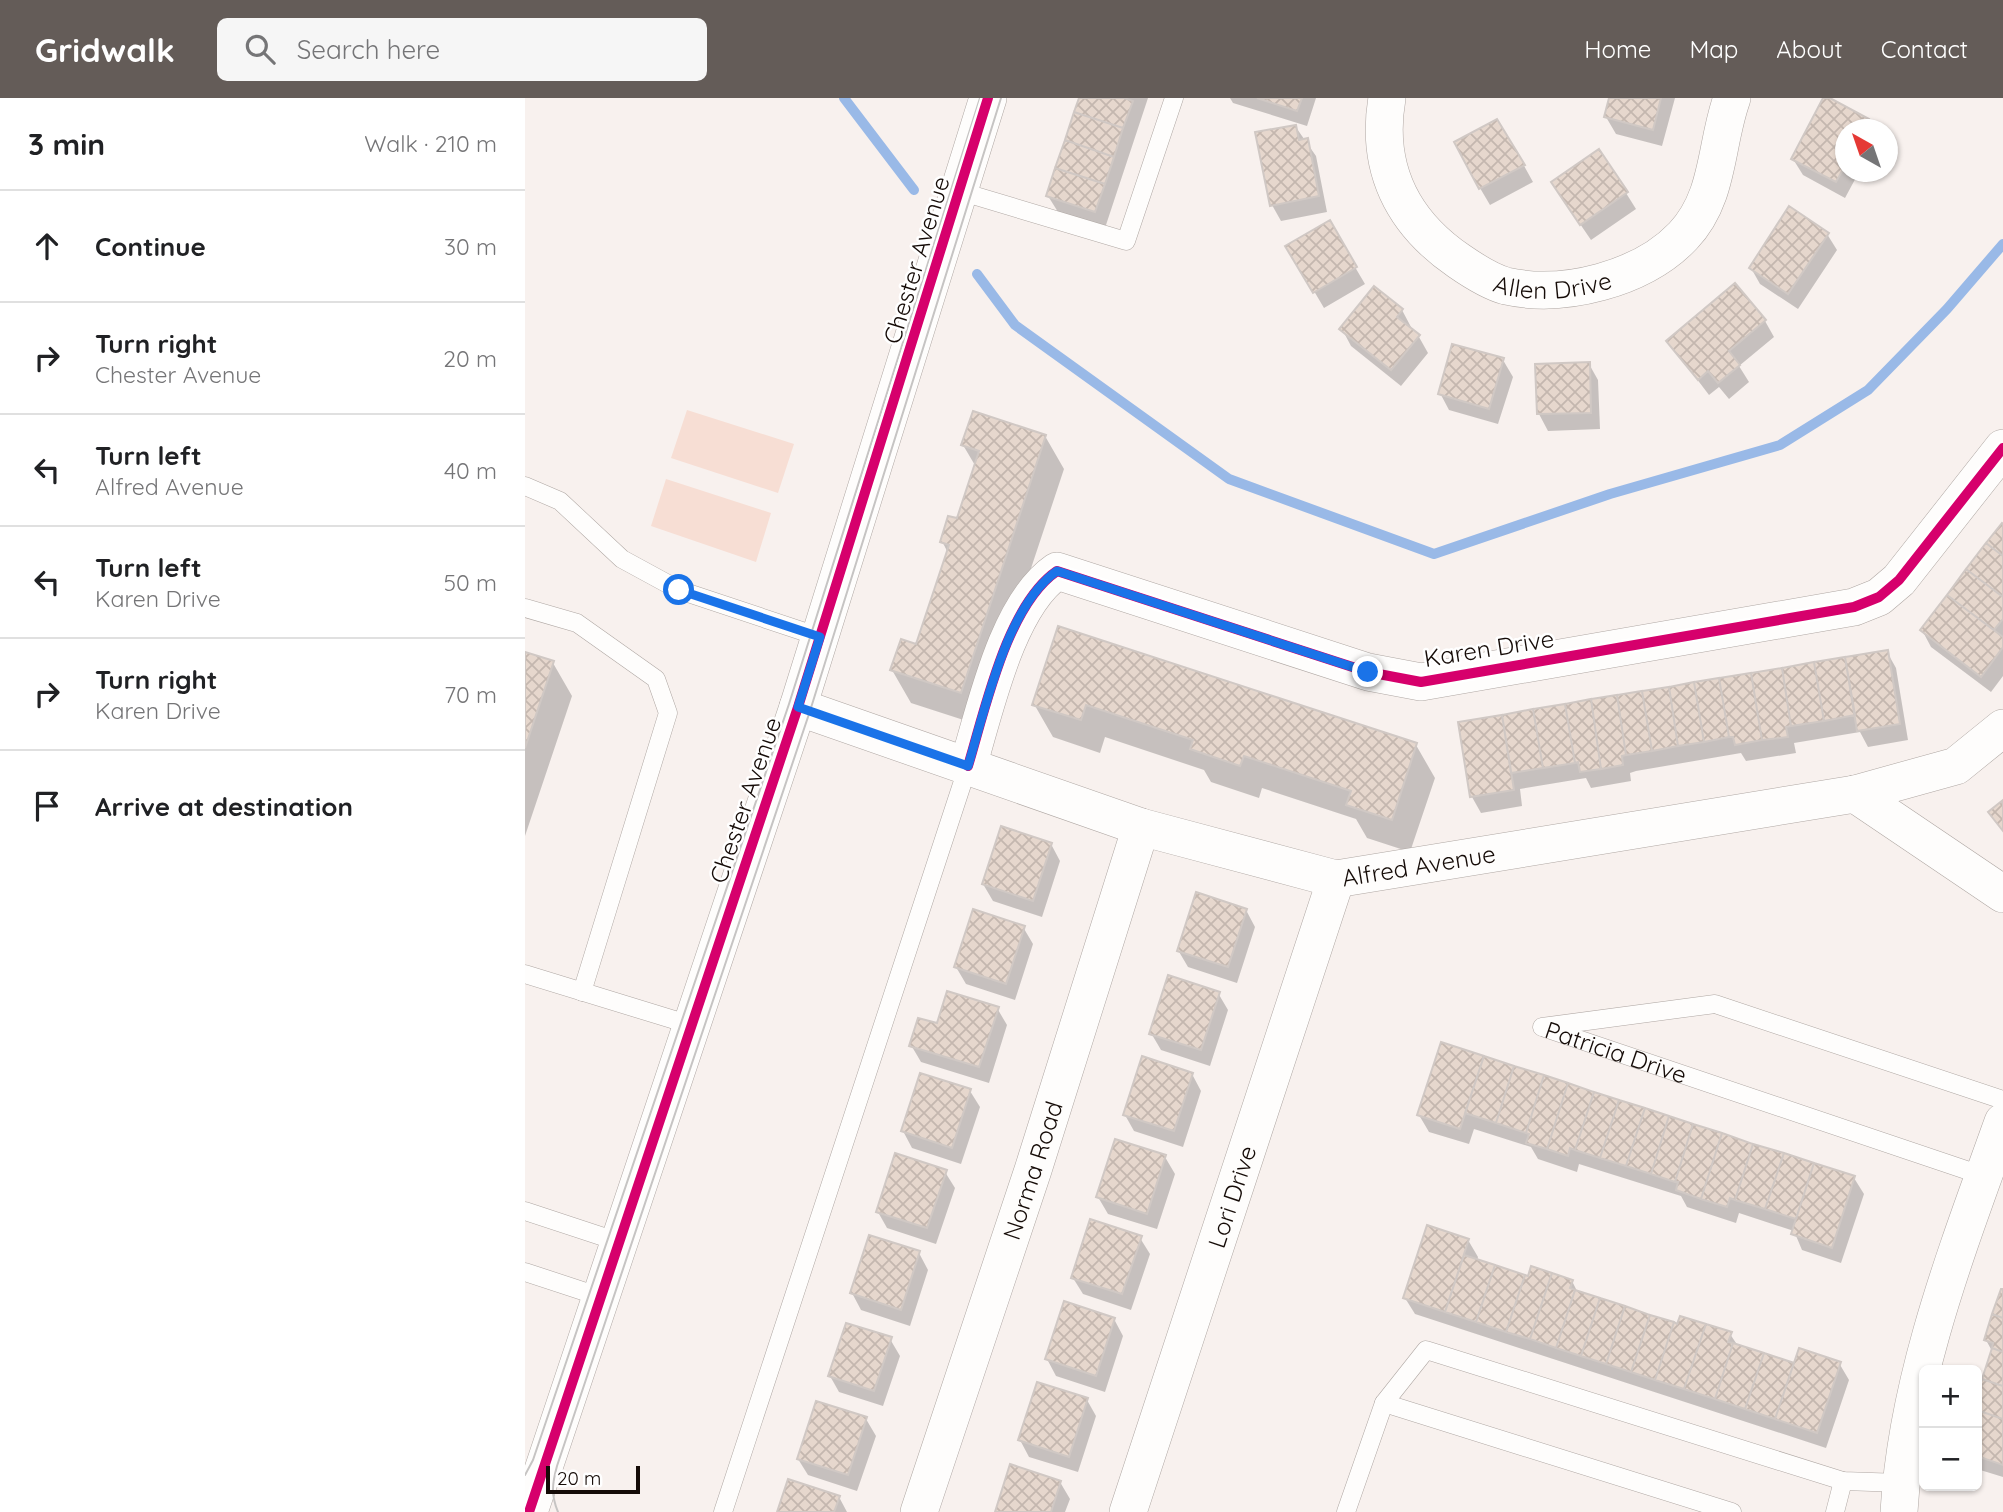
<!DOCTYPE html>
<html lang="en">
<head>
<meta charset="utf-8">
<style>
	body { margin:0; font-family:Quicksand,sans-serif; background:#f6f6f6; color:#202124 }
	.controls { position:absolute; right:21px; bottom:21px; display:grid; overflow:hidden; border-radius:10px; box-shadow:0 2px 5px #0004 }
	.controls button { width:63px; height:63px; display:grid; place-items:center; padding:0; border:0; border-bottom:2px solid #e0e0e0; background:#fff; color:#202124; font:35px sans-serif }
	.compass { position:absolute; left:1310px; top:21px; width:63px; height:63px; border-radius:50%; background:#fff; box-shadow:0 2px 5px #0004; rotate:320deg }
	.scale { position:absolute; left:21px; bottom:18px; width:94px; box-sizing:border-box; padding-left:7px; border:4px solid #150b07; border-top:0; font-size:19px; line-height:24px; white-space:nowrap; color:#150b07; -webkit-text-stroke:5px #fff; paint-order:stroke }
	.stop { position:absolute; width:21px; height:21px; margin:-16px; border:5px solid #1a73e8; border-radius:50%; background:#fff }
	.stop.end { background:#1a73e8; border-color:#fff; box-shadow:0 2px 7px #0008 }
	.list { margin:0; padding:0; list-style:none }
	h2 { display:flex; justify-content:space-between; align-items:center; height:91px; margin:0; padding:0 28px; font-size:30px }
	h2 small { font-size:23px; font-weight:400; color:#757577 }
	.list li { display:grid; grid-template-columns:46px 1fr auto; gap:21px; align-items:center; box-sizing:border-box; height:112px; padding:0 28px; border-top:2px solid #e0e0e0 }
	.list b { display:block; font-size:26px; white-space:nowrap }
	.list p { margin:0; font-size:23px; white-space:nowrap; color:#757577 }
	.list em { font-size:23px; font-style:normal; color:#757577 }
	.icon { flex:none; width:38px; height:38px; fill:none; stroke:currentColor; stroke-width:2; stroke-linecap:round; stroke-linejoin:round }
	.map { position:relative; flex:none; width:1478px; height:1414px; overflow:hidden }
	header { display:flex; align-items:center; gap:42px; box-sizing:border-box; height:98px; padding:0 35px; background:#645c58; color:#fff }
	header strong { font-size:33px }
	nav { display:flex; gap:38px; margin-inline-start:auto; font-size:24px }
	.search { width:490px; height:63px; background:#f6f6f6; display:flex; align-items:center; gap:18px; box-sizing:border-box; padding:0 24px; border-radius:10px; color:#757577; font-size:26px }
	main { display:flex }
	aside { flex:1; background:#fff }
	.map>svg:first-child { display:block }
	.green { fill:#f7ded4 }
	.shadow { fill:#0003 }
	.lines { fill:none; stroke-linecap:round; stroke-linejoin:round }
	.stream { stroke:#99b9e7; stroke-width:10 }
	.building { fill:url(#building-cross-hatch); stroke:#d0c8c4; stroke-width:2 }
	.lane-casing { stroke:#afa7a3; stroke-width:19 }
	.street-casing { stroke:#afa7a3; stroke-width:38 }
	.lane { stroke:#fefdfc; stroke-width:18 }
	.street { stroke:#fefdfc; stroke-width:37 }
	.tram { stroke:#c6c4c3; stroke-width:2 }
	.cycleway-casing { stroke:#fff; stroke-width:15 }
	.cycleway { stroke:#d6006c; stroke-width:10 }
	.route { stroke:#1a73e8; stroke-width:9 }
	.labels { text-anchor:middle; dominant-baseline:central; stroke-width:5; stroke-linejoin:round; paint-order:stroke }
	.street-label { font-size:24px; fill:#150b07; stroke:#fff }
</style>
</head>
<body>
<header>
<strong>Gridwalk</strong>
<div class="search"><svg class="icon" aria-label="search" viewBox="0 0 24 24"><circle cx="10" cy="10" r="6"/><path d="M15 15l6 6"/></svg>Search here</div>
<nav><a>Home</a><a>Map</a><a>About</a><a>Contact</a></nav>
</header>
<main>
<aside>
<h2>3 min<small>Walk · 210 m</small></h2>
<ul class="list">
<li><svg class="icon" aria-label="ahead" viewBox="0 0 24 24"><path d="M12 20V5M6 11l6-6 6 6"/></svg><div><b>Continue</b></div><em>30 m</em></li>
<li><svg class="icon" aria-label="right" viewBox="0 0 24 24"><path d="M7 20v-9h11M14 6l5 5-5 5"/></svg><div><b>Turn right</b><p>Chester Avenue</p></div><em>20 m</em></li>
<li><svg class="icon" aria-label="left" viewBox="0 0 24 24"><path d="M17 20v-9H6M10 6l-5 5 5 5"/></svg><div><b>Turn left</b><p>Alfred Avenue</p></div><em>40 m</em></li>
<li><svg class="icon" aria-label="left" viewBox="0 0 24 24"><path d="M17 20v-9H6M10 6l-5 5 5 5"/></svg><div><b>Turn left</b><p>Karen Drive</p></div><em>50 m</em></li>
<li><svg class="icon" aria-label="right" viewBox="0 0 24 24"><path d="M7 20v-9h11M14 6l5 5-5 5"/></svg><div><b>Turn right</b><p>Karen Drive</p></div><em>70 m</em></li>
<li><svg class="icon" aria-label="arrive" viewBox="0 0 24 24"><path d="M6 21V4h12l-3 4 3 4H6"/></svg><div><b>Arrive at destination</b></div></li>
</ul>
</aside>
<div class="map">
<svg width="1478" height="1414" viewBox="0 0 1478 1414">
	<defs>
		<pattern id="building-cross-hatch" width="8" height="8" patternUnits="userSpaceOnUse" patternTransform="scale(1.75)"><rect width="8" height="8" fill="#e6d7cd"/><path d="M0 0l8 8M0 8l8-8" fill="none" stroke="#c4b7af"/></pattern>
	</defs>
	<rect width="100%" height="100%" fill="#f8f1ee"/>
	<path class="green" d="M162 312 269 346 253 395 146 360Z
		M141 381 246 415 231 464 126 428Z"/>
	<path class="shadow" d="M556 0H623L580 130 533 114 523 98Z
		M705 0H791L782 28 708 5Z
		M1086 0H1150L1137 48 1091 36 1081 19Z
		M1300 0 1343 23 1348 32H1321V74H1334L1320 100 1278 77 1268 61Z
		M770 28 791 58 802 114 756 123 747 107Z
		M982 37 1008 84 965 107 955 90Z
		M1101 95 1111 111 1066 142 1038 101Z
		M804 125 840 186 799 210 763 149Z
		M1302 136 1312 152 1273 211 1235 186 1226 170Z
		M877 212 886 229 884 231 894 239 903 255 876 288 826 248 817 231Z
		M1240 223 1249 239 1214 268 1224 284 1204 301 1194 289 1184 297 1143 243Z
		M978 262 988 279 973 326 924 312 915 295Z
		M1064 266 1073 282 1075 331 1023 333 1014 316Z
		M520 338 539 371 454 627 386 605 367 572 392 548 423 455 417 443 433 423 451 369 438 347Z
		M1478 427V578L1466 594 1406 549 1397 532Z
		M534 530 891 647 910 680 885 754 842 740 831 721 737 690 734 700 686 684 679 672 580 639 575 655 528 639 509 606Z
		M1362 554 1371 570 1383 642 1343 649 1335 634 1269 645 1271 655 1221 663 1216 655 1111 673 1105 675 1106 683 1066 690 1061 680 995 691 997 708 956 715 947 699 935 625Z
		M0 556 28 565 47 598 0 738Z
		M526 746 535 763 517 819 468 803 458 786Z
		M721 812 730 829 712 885 663 869 653 852Z
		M498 829 508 846 490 902 441 886 431 869Z
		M693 895 703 912 685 968 636 952 626 935Z
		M472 910 482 927 464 985 396 964 386 947 413 927Z
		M918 946 1329 1080 1339 1096 1316 1165 1277 1152 1269 1133 1214 1115 1211 1125 1162 1109 1156 1098 1054 1066 1052 1074 1013 1061 1006 1049 949 1031 944 1046 904 1034 894 1017Z
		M667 976 676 993 658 1049 609 1033 600 1017Z
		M445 993 455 1009 436 1066 387 1050 378 1033Z
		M640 1059 650 1076 632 1131 583 1116 573 1099Z
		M420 1074 430 1090 411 1146 362 1130 353 1114Z
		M615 1140 625 1156 606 1212 558 1196 548 1180Z
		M943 1142 953 1159 952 1163 1004 1180 1047 1183 1053 1195 1154 1228 1205 1236 1213 1248 1270 1267 1314 1265 1324 1282 1301 1350 890 1216 880 1200Z
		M394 1155 403 1172 385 1228 336 1212 327 1195Z
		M1477 1193H1478V1379L1452 1371V1301L1467 1253 1461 1242Z
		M589 1221 598 1238 580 1294 531 1278 522 1261Z
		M365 1241 375 1258 358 1308 314 1294 305 1278Z
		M562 1302 571 1318 553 1374 504 1359 495 1342Z
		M341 1321 351 1338 332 1393 283 1377 273 1361Z
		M535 1384 545 1401 540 1414H471Z
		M314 1399 322 1414H254Z"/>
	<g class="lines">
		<path class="stream" d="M319 0 389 92
			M452 176 490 227 704 381 909 456 1085 396 1255 347 1343 292 1422 211 1478 146"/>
	</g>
	<path class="building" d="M554 0H599L608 3 598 30 549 14Z
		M732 0H777L772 13Z
		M1084 0H1136L1128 32 1079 19Z
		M1298 0H1305L1344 21 1339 32H1321V66L1311 84 1266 61Z
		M549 14 598 30 589 59 540 42Z
		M972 21 1000 67 954 91 929 44Z
		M771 27 774 42 783 40 794 98 745 108 730 34Z
		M540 42 589 59 580 86 530 70Z
		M1074 51 1103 94 1055 127 1026 84Z
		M530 70 580 86 570 114 521 98Z
		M1264 108 1304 135 1263 196 1224 170Z
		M805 122 832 169 788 195 760 148Z
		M1210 185 1241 222 1204 253 1215 267 1193 285 1183 273 1173 282 1141 243Z
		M849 188 878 211 872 219 895 237 866 272 814 231Z
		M927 246 979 260 964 311 913 296Z
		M1065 264 1066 315 1012 316 1010 266Z
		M448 313 521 337 436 595 365 572 376 541 391 546 424 447 415 444 423 418 432 420 454 353 436 347Z
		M1477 425 1478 426V458L1461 445Z
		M1461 445 1478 458V499L1441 471Z
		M1441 471 1478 499V521L1469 532 1422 497Z
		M1422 497 1478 539V549L1456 579 1395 532Z
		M533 528 892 645 867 722 821 707 826 693 719 658 715 668 665 651 668 642 561 607 556 622 507 607Z
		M1363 552 1375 626 1332 633 1320 559Z
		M0 554 29 563 0 650Z
		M1320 559 1330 617 1299 623 1289 564Z
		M1289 564 1299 623 1266 628 1257 570Z
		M1257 570 1266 628 1261 629 1263 639 1237 642 1226 575Z
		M1226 575 1237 642 1210 647 1208 639H1204L1194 580Z
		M1194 580 1204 639 1179 644 1169 584Z
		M1169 584 1179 644 1153 648 1144 589Z
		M1144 589 1153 648 1127 653 1117 593Z
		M1117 593 1127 653 1101 657 1092 597Z
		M1092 597 1101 657 1097 658 1098 667 1076 671 1066 601Z
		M1066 601 1076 671 1055 674 1053 664 1050 665 1040 606Z
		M1040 606 1050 665 1018 670 1008 611Z
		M1008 611 1018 670 986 675 977 617Z
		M977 617 989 692 945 699 933 624Z
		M1478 702V733L1463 714Z
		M476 728 527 745 508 803 457 786Z
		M671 794 722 811 703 869 652 853Z
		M448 811 500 828 481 886 429 869Z
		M643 877 695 894 676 952 624 936Z
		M422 893 474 909 454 969 384 948 393 920 412 925Z
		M916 944 959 958 935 1031 892 1017Z
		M617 958 668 975 649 1033 598 1017Z
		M959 958 989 968 971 1025 940 1015Z
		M989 968 1019 977 1001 1035 971 1025Z
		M395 975 446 991 427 1050 376 1033Z
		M1019 977 1043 985 1022 1051 1001 1045 1004 1036 1001 1035Z
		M1043 985 1069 994 1050 1052 1045 1050 1043 1058 1022 1051Z
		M1069 994 1094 1002 1075 1060 1050 1052Z
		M1094 1002 1120 1010 1101 1068 1075 1060Z
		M1120 1010 1144 1018 1126 1076 1101 1068Z
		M1144 1018 1168 1026 1150 1084 1126 1076Z
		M1168 1026 1197 1035 1176 1101 1151 1092 1153 1084H1150Z
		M1197 1035 1228 1046 1210 1102 1205 1100 1202 1109 1176 1101Z
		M590 1041 641 1057 622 1116 571 1099Z
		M1228 1046 1259 1055 1240 1111 1210 1102Z
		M370 1055 422 1072 402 1130 351 1114Z
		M1259 1055 1289 1065 1271 1121 1240 1111Z
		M1289 1065 1330 1078 1307 1150 1266 1136Z
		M565 1121 617 1138 597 1196 546 1180Z
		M902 1127 944 1141 920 1214 878 1200Z
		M344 1137 395 1153 376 1212 325 1195Z
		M939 1157 970 1167 951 1224 920 1214Z
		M970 1167 1000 1177 981 1234 951 1224Z
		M1006 1168 1027 1175 1005 1241 981 1234 1000 1177 1003 1178Z
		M1027 1175 1048 1182 1045 1190 1050 1192 1031 1250 1005 1241Z
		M1476 1191H1478V1220L1467 1216Z
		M1050 1192 1075 1200 1056 1258 1031 1250Z
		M1075 1200 1100 1208 1081 1266 1056 1258Z
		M539 1203 590 1220 571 1278 520 1261Z
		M1100 1208 1125 1217 1106 1274 1081 1266Z
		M1467 1216 1478 1220V1254L1467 1250 1468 1245 1459 1242Z
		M1125 1217 1149 1224 1130 1282 1106 1274Z
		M1155 1218 1181 1226 1159 1291 1130 1282 1149 1224 1152 1226Z
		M321 1225 367 1239 349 1293 303 1278Z
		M1181 1226 1207 1234 1203 1244 1208 1245 1190 1301 1159 1291Z
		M1208 1245 1239 1255 1220 1311 1190 1301Z
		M1274 1250 1316 1264 1292 1335 1250 1321Z
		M1467 1250 1478 1254V1288L1457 1281Z
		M1239 1255 1269 1265 1250 1321 1220 1311Z
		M1457 1281 1478 1288V1321L1452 1312V1296Z
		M512 1284 563 1300 544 1359 493 1342Z
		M291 1303 342 1319 323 1377 272 1361Z
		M1452 1312 1478 1321V1367L1452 1358Z
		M485 1366 536 1383 526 1414H470Z
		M263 1381 315 1398 309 1414H252Z"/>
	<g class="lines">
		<defs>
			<g id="lane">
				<path d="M434 93 601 143 649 0"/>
				<path d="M0 388 35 403 97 461 154 492 295 539"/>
				<path d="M0 510 52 525 131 581 143 615 57 894"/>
				<path d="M0 876 166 927"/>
				<path d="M1017 929 1190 906 1478 1002"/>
				<path id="s1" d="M1020 930 1459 1078"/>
				<path d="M0 1113 94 1144"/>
				<path d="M0 1174 76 1199"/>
				<path d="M859 1305 901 1252 1318 1383 1376 1385"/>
				<path d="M198 1414 443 668"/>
				<path d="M821 1414 859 1305 1207 1414"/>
				<path d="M1310 1414 1318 1383"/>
			</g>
			<g id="street">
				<path id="s2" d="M862 0C850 70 877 124 934 163 947 172 966 184 981 188 1039 201 1117 181 1158 138 1195 99 1190 47 1207 0"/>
				<path id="s3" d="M273 609 616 729 811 781 1330 696 1431 668 1478 630"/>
				<path d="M443 668C460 612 482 507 532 473L843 574 896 584 1329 509 1354 499 1374 482 1478 350"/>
				<path d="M1330 696 1478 796"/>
				<path d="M4 1414 273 609 463 0"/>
				<path id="s4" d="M394 1414 508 1072 616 729"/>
				<path id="s5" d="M603 1414 811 781"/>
				<path d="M1374 1414C1382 1278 1433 1150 1478 1024"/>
			</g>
		</defs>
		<use href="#lane" class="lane-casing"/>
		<use href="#street" class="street-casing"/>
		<use href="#lane" class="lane"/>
		<use href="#street" class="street"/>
		<path class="tram" d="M0 1377 8 1362 264 606 455 0
			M33 1414C26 1397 27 1386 32 1368L285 613 476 0"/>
		<defs>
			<path id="cycleway" d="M443 668C460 612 482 507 532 473L843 574 896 584 1329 509 1354 499 1374 482 1478 350
				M4 1414 273 609 463 0"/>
		</defs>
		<use href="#cycleway" class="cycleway-casing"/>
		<use href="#cycleway" class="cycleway"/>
	</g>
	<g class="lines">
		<path class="route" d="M154 492 295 539 273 609 443 668C460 612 482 507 532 473L843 574"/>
	</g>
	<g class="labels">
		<g class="street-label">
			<text transform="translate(391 162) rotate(-73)">Chester Avenue</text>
			<text stroke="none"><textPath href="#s2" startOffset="290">Allen Drive</textPath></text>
			<text transform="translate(964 550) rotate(-9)">Karen Drive</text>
			<text transform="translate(220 702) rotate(-71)">Chester Avenue</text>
			<text stroke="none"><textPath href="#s3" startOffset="649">Alfred Avenue</textPath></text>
			<text stroke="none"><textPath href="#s1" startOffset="75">Patricia Drive</textPath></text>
			<text stroke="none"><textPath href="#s4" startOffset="360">Norma Road</textPath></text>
			<text stroke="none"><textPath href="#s5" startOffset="332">Lori Drive</textPath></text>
		</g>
	</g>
</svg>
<div class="controls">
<button>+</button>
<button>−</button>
</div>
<svg class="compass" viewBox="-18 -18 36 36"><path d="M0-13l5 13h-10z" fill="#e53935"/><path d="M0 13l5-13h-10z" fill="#757577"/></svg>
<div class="scale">20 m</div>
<div class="stop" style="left:154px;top:492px"></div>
<div class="stop end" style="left:843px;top:574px"></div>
</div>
</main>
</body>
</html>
